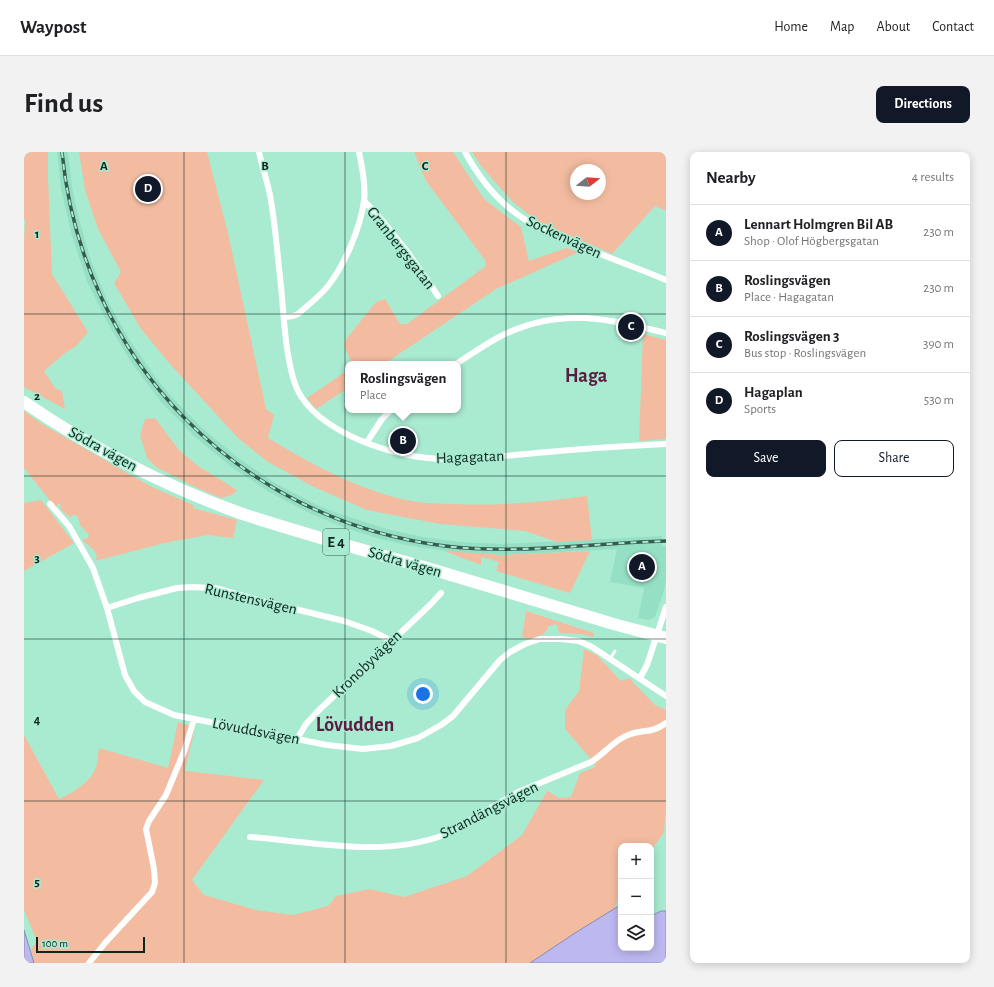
<!DOCTYPE html>
<html lang="en">
<head>
<meta charset="utf-8">
<style>
	body { margin:0; font-family:"Alegreya Sans",sans-serif; background:#f2f2f2; color:#202124 }
	.controls { position:absolute; right:12px; bottom:12px; display:grid; overflow:hidden; border-radius:8px; box-shadow:0 2px 10px #0003 }
	.controls button { width:36px; height:36px; display:grid; place-items:center; padding:0; border:0; border-bottom:1px solid #e0e0e0; background:#fff; color:#202124; font:20px sans-serif }
	.compass { position:absolute; left:546px; top:12px; width:36px; height:36px; border-radius:50%; background:#fff; box-shadow:0 2px 10px #0003; rotate:73deg }
	.scale { position:absolute; left:12px; bottom:10px; width:109px; box-sizing:border-box; padding-left:4px; border:2px solid #0b261d; border-top:0; font-size:11px; line-height:14px; white-space:nowrap; color:#0b261d; -webkit-text-stroke:3px #a9ebd1; paint-order:stroke }
	.you { position:absolute; left:399px; top:542px; width:14px; height:14px; margin:-10px; border:3px solid #fff; border-radius:50%; background:#1a73e8; box-shadow:0 0 0 6px #1a73e833 }
	.badge { display:grid; place-items:center; width:26px; height:26px; border-radius:50%; background:#111827; color:#fff; font-size:13px; font-weight:700 }
	.pin { position:absolute; translate:-50% -50%; border:2px solid #fff; box-shadow:0 1px 4px #0006 }
	.popup { position:absolute; left:321px; top:209px; width:116px; height:52px; box-sizing:border-box; display:grid; place-content:center; border-radius:8px; background:#fff; filter:drop-shadow(0 1px 3px #0005); font-size:13px; white-space:nowrap; color:#757577 }
	.popup b { font-size:15px; color:#202124 }
	.popup::after { content:''; position:absolute; left:50%; top:100%; margin-left:-8px; border:8px solid transparent; border-top-color:#fff }
	.list { margin:0; padding:0; list-style:none }
	h2 { display:flex; justify-content:space-between; align-items:center; height:52px; margin:0; padding:0 16px; font-size:17px }
	h2 small { font-size:13px; font-weight:400; color:#757577 }
	.list li { display:grid; grid-template-columns:26px 1fr auto; gap:12px; align-items:center; box-sizing:border-box; height:56px; padding:0 16px; border-top:1px solid #e0e0e0 }
	.list b { display:block; font-size:15px; white-space:nowrap }
	.list p { margin:0; font-size:13px; white-space:nowrap; color:#757577 }
	.list em { font-size:13px; font-style:normal; color:#757577 }
	.actions { display:flex; gap:8px; padding:12px 16px }
	.actions a { flex:1; padding:9px 0; border:1px solid #111827; border-radius:8px; text-align:center; font-size:14px; color:#111827 }
	.actions .main { background:#111827; color:#fff }
	.icon { flex:none; width:22px; height:22px; fill:none; stroke:currentColor; stroke-width:2; stroke-linecap:round; stroke-linejoin:round }
	.map { position:relative; flex:none; width:642px; height:811px; overflow:hidden; border-radius:8px }
	header { display:flex; align-items:center; gap:24px; box-sizing:border-box; height:56px; padding:0 20px; background:#fff; border-bottom:1px solid #e0e0e0 }
	header strong { font-size:19px }
	nav { display:flex; gap:22px; margin-inline-start:auto; font-size:14px }
	.intro { display:flex; align-items:center; justify-content:space-between; box-sizing:border-box; height:96px; padding:0 24px }
	h1 { margin:0; font-size:28px }
	.button { padding:10px 18px; border-radius:8px; background:#111827; color:#fff; font-size:14px; font-weight:700 }
	main { display:flex; gap:24px; padding:0 24px }
	aside { flex:1; background:#fff; border-radius:8px; box-shadow:0 2px 10px #0003 }
	.map>svg:first-child { display:block }
	.built { fill:#95e0c4 }
	.green { fill:#f3bca0; fill-rule:evenodd }
	.water { fill:#bdb8f0; stroke:#888cb1 }
	.lines { fill:none; stroke-linecap:round; stroke-linejoin:round }
	.lane { stroke:#fff; stroke-width:3 }
	.street { stroke:#fff; stroke-width:6 }
	.highway { stroke:#fff; stroke-width:12 }
	.rail-casing { stroke:#375c4f; stroke-width:3.5 }
	.rail { stroke:#a9ebd1; stroke-width:2; stroke-dasharray:6; stroke-linecap:butt }
	.grid { fill:none; stroke:#0b261d; stroke-width:1; stroke-opacity:0.55 }
	.labels { text-anchor:middle; dominant-baseline:central; stroke-width:3; stroke-linejoin:round; paint-order:stroke }
	.shield { fill:#a9ebd1; stroke:#3a6153; stroke-width:1 }
	.shield-label { font-size:15px; font-weight:bold; fill:#0b261d }
	.street-label { font-size:16px; fill:#0b261d; stroke:#a9ebd1 }
	.district-label { font-size:20px; font-weight:bold; fill:#5a1c40; stroke:#a9ebd1 }
	.grid-label { font-size:13px; text-anchor:middle; font-weight:bold; fill:#0b261d; stroke:#a9ebd1; stroke-width:3; stroke-linejoin:round; paint-order:stroke }
</style>
</head>
<body>
<header>
<strong>Waypost</strong>
<nav><a>Home</a><a>Map</a><a>About</a><a>Contact</a></nav>
</header>
<div class="intro"><h1>Find us</h1><a class="button">Directions</a></div>
<main>
<div class="map">
<svg width="642" height="811" viewBox="0 0 642 811">
	<rect width="100%" height="100%" fill="#a9ebd1"/>
	<path class="built" d="M33 0H44L48 35 54 63 66 106 83 148 105 187 132 226 146 243 178 276 213 305 251 331 291 352 310 360 363 377 399 385 436 390 478 392 638 384V394H642V426L640 439 631 465 624 468 614 466 620 436 586 430 593 397 478 403 435 401 382 393 360 388 324 377 287 362 245 340 206 314 170 284 138 251 109 213 84 172 63 129 48 84 37 37Z"/>
	<path class="green" d="M0 0H24V25L28 122 64 180 52 194 41 201 20 219 31 236 38 239 41 257 0 235V89L1 68 0 67Z
		M55 0H183L204 81 242 257 250 263 244 286C287 312 333 337 382 348 398 351 414 352 430 352 475 354 519 350 563 344L568 388 533 390 501 379 416 372 343 358 290 335 244 310 214 286 145 211 117 177 90 131 97 120 74 77 61 38Z
		M390 0H429L460 47 497 75 505 109 542 96 555 100 472 137 360 212H328L320 193 323 186 352 150 361 147 376 172H383L462 114 461 108 402 29Z
		M448 0H642V59L631 54 588 102 513 69 489 50 478 38 457 14ZM552 18H576V42H552Z
		M619 182 642 188V287L615 289Z
		M324 218V236L292 257 283 246Z
		M0 259 18 272 126 334 169 353V356L213 368 209 386 184 383 145 390 71 409 73 404 69 397 58 388 64 386 65 383 56 373 54 365 51 363H48L47 366 37 358 36 351 34 352 32 356 0 316Z
		M131 266 155 298 174 314 213 338 208 343 197 346 173 336 132 315 123 306 116 283 121 267Z
		M17 348 50 391 0 419V351Z
		M420 399 478 403 566 399 546 441 472 419 475 410 457 405V413Z
		M502 459 570 481V485L557 482 535 481 534 476 532 472 525 474 520 482 507 487 498 485Z
		M560 497 573 503 597 529 605 526 631 553 642 558V654L640 681 627 698V694H597V741L589 759 551 781 506 811H10L7 797 13 789 0 758V583L35 647C50 640 69 629 73 612 74 607 74 601 75 596L144 616 154 570 171 575 161 619 240 628 168 728 180 743 232 758 269 763 304 754 312 744 345 737 380 745 443 724 498 683 523 639 535 646 547 645 556 621 571 615 570 611 541 577V558L555 539Z"/>
	<path class="water" d="M593 755 597 756V796H627V764L637 759H642V811H506L551 781Z
		M0 778 10 811H0Z"/>
	<g class="lines">
		<path class="lane" d="M586 507 591 499"/>
		<path class="street" d="M235 0C238 14 243 29 246 43 251 70 253 98 256 125 260 159 260 196 270 229 284 276 360 302 404 306 440 310 477 304 512 301 555 297 599 294 642 292
			M441 0C453 22 468 43 489 59 506 73 527 82 548 90 579 104 611 115 642 128
			M340 49C356 64 368 81 382 98 393 114 404 128 414 144
			M261 165 269 164 274 162C284 153 296 144 304 134 321 112 336 77 340 49 342 35 338 14 335 0
			M432 212C448 202 464 190 481 182 538 155 585 167 642 181
			M343 290 358 267 367 258
			M26 352 45 374 69 416 83 456 101 523 110 539 121 550 150 563 303 593 339 597 367 594 394 586 417 573 429 564 476 508 486 500 501 492 516 487H537L555 489 568 495 642 544
			M83 456 114 446 153 436 167 435 191 436 238 449 320 469 348 479 368 489
			M616 526 623 513 642 455
			M273 587 282 572 294 559 407 452 417 441
			M226 685C290 690 358 706 420 683L494 640 567 610C580 602 590 588 604 583 619 577 627 582 642 571
			M65 811 81 791 128 740 131 731 130 717 122 677 125 669 142 643 161 597 170 567"/>
		<path class="highway" d="M0 250C63 294 143 335 216 361 276 381 338 398 400 415 465 434 529 454 593 473L642 486"/>
		<defs>
			<path id="rail" d="M38 0C58 207 214 368 421 394 494 403 568 391 642 389"/>
		</defs>
		<use href="#rail" class="rail-casing"/>
		<use href="#rail" class="rail"/>
	</g>
	<path class="grid" d="M160 0V811M321 0V811M482 0V811M0 162H642M0 324H642M0 487H642M0 649H642"/>
	<g class="labels">
		<rect class="shield" x="299" y="377" width="26" height="26" rx="3"/>
		<g class="shield-label">
			<text x="312" y="390">E 4</text>
		</g>
		<g class="street-label">
			<text transform="translate(540 85) rotate(25)">Sockenvägen</text>
			<text transform="translate(377 96) rotate(52)">Granbergsgatan</text>
			<text transform="translate(79 297) rotate(29)">Södra vägen</text>
			<text transform="translate(446 305) rotate(-2)">Hagagatan</text>
			<text transform="translate(381 410) rotate(16)">Södra vägen</text>
			<text transform="translate(227 447) rotate(13)">Runstensvägen</text>
			<text transform="translate(343 512) rotate(-44)">Kronobyvägen</text>
			<text transform="translate(232 579) rotate(11)">Lövuddsvägen</text>
			<text transform="translate(465 658) rotate(-27)">Strandängsvägen</text>
		</g>
		<g class="district-label">
			<text x="562" y="224">Haga</text>
			<text x="331" y="573">Lövudden</text>
		</g>
	</g>
	<g class="grid-label">
		<text x="80" y="18">A</text>
		<text x="241" y="18">B</text>
		<text x="401" y="18">C</text>
		<text x="13" y="86">1</text>
		<text x="13" y="248">2</text>
		<text x="13" y="410">3</text>
		<text x="13" y="572">4</text>
		<text x="13" y="734">5</text>
	</g>
</svg>
<div class="controls">
<button>+</button>
<button>−</button>
<button><svg class="icon" aria-label="layers" viewBox="0 0 24 24"><path d="M12 4l9 5-9 5-9-5zM3 14l9 5 9-5"/></svg></button>
</div>
<svg class="compass" viewBox="-18 -18 36 36"><path d="M0-13l5 13h-10z" fill="#e53935"/><path d="M0 13l5-13h-10z" fill="#757577"/></svg>
<div class="scale">100 m</div>
<div class="you"></div>
<div class="pin badge" style="left:618px;top:415px">A</div>
<div class="pin badge" style="left:379px;top:289px">B</div>
<div class="popup"><b>Roslingsvägen</b>Place</div>
<div class="pin badge" style="left:607px;top:175px">C</div>
<div class="pin badge" style="left:124px;top:37px">D</div>
</div>
<aside>
<h2>Nearby<small>4 results</small></h2>
<ul class="list">
<li><span class="badge">A</span><div><b>Lennart Holmgren Bil AB</b><p>Shop · Olof Högbergsgatan</p></div><em>230 m</em></li>
<li><span class="badge">B</span><div><b>Roslingsvägen</b><p>Place · Hagagatan</p></div><em>230 m</em></li>
<li><span class="badge">C</span><div><b>Roslingsvägen 3</b><p>Bus stop · Roslingsvägen</p></div><em>390 m</em></li>
<li><span class="badge">D</span><div><b>Hagaplan</b><p>Sports</p></div><em>530 m</em></li>
</ul>
<div class="actions"><a class="main">Save</a><a>Share</a></div>
</aside>
</main>
</body>
</html>
